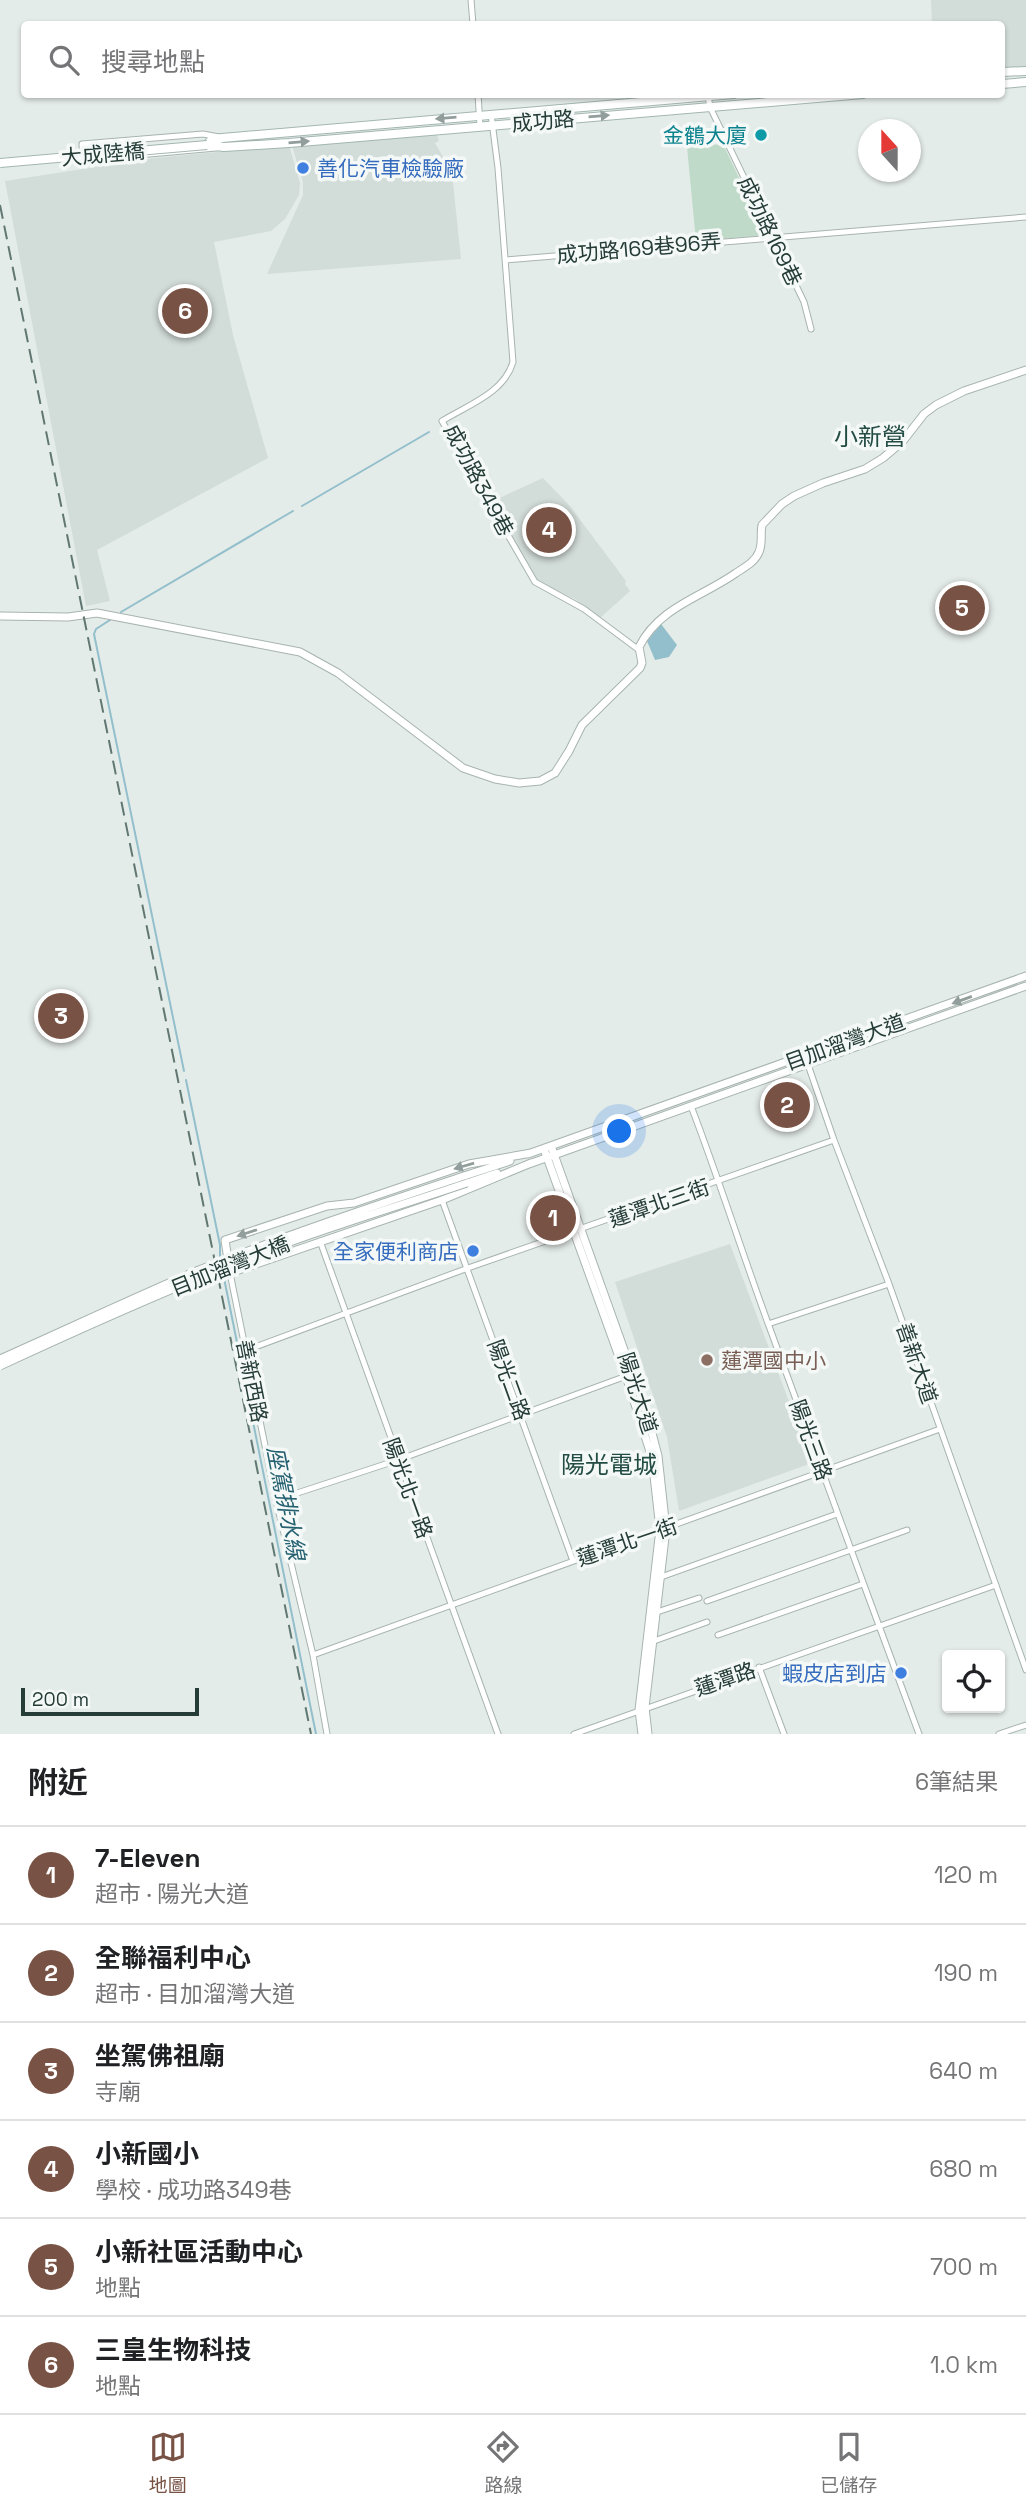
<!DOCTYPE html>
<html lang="zh-TW">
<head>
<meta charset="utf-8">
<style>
	body { margin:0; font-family:"Space Grotesk","Noto Sans TC",sans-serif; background:#f2f2f2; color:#202124 }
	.controls { position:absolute; right:21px; bottom:21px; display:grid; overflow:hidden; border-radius:7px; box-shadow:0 2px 5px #0004 }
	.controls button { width:63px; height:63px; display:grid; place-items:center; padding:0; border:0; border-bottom:2px solid #e0e0e0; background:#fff; color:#202124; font:35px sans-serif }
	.compass { position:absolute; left:858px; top:119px; width:63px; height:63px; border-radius:50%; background:#fff; box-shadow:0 2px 5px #0004; rotate:339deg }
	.scale { position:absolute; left:21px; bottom:18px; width:178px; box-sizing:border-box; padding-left:7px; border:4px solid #253c37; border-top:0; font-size:19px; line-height:24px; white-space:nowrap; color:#253c37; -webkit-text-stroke:5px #f4f9f7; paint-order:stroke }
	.you { position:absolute; left:620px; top:1132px; width:24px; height:24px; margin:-18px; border:5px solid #fff; border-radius:50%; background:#1a73e8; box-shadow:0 0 0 10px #1a73e833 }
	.badge { display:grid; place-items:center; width:46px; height:46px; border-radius:50%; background:#785244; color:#fff; font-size:23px; font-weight:700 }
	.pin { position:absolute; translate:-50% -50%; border:4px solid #fff; box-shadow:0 2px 7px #0006 }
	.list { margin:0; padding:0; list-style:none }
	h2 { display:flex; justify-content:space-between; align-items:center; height:91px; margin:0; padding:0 28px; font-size:30px }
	h2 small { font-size:23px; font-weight:400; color:#757577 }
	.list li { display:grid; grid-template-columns:46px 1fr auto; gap:21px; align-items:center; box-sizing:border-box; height:98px; padding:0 28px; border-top:2px solid #e0e0e0 }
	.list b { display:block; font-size:26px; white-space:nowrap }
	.list p { margin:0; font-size:23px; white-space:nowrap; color:#757577 }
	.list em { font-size:23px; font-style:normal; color:#757577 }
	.icon { flex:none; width:38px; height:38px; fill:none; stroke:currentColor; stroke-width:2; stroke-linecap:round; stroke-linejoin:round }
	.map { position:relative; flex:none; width:1026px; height:1734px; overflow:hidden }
	.search { position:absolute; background:#fff; box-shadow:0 2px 5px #0004; left:21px; right:21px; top:21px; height:77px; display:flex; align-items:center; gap:18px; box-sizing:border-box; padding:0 24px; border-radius:7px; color:#757577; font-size:26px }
	.sheet { height:679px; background:#fff }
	nav { display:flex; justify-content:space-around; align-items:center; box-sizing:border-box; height:98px; border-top:2px solid #e0e0e0; background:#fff; font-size:19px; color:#757577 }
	nav a { display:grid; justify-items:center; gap:4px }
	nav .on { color:#785244 }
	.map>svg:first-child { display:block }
	.built { fill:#d2dcd8 }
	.green { fill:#bfdac8 }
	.water { fill:#92bfcb }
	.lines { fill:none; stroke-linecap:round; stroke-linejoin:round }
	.stream { stroke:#92bfcb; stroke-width:2 }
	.minor-casing { stroke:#a7b4b0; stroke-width:7 }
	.tertiary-casing { stroke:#a7b4b0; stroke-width:9 }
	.secondary-casing { stroke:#a3b6b1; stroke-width:10 }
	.minor { stroke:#fff; stroke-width:5 }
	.tertiary { stroke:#fff; stroke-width:7 }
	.secondary { stroke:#fff; stroke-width:8 }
	.rail { stroke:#607772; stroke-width:2; stroke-dasharray:14 7; stroke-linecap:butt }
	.tertiary-bridge-casing { stroke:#a7b4b0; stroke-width:9; stroke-linecap:butt }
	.secondary-bridge-casing { stroke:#a3b6b1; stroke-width:10; stroke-linecap:butt }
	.tertiary-bridge { stroke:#fff; stroke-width:7 }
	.secondary-bridge { stroke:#fff; stroke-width:8 }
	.oneway { fill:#929e9b }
	.culture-dot { fill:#0f9aa8; stroke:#f4f9f7; stroke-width:2.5 }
	.shop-dot { fill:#3f7fe0; stroke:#f4f9f7; stroke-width:2.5 }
	.education-dot { fill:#8d6e63; stroke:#f4f9f7; stroke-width:2.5 }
	.labels { text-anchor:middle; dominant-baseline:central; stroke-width:7; stroke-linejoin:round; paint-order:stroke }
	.street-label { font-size:21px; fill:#253c37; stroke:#f4f9f7 }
	.culture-label { font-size:21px; fill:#0d838f; stroke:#f4f9f7; text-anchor:end }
	.shop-label { font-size:21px; fill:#366cbe; stroke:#f4f9f7; text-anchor:end }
	.education-label { font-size:21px; fill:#785e54; stroke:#f4f9f7; text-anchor:start }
	.water-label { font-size:23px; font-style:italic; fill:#266171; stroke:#f4f9f7 }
	.quarter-label { font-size:24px; fill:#234c44; stroke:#f4f9f7 }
</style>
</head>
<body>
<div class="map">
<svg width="1026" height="1734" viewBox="0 0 1026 1734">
	<rect width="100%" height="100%" fill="#e4ece9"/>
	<path class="built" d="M931 0H1026V67L1002 68V24H932Z
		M437 135 439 141 435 143 452 173 461 259 267 274 303 195V182L292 146Z
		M289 145 300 183 299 195 285 219 271 231 214 242 233 335 268 458 97 550 110 601 86 606 5 181 154 158Z
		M543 478 569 505 626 581 625 584 630 591 600 618 575 599 536 581 493 501Z
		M730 1244 812 1463 679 1511 667 1437 615 1282Z"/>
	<path class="green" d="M723 144 766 235 696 241 687 147Z"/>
	<path class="water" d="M661 624 677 645 669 657 655 660 647 641Z"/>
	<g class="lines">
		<path class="stream" d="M302 506 429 432
			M121 612 293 511
			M110 620 96 629 94 634 184 1071
			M186 1080 220 1245V1258
			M224 1278 316 1734"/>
		<defs>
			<path id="minor" d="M471 0 473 24
				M478 94 480 126
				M708 96 710 107 804 302 811 329
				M491 114 498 168 513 362C504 393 468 405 442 421L535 582 584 609 639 650
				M216 148 83 160 82 144 203 134 219 137
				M506 260 1026 217
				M805 1056 834 1140 889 1284 1026 1670
				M691 1106C719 1179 742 1253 769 1326 818 1462 869 1598 919 1734
				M442 1200 573 1561
				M320 1241 498 1734
				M230 1273 276 1500 313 1655 327 1734
				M768 1324 889 1284
				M247 1350 468 1268 834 1140
				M276 1500 398 1460 629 1375
				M661 1577 837 1514
				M707 1601 907 1530
				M657 1612 699 1598
				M718 1635 863 1584
				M654 1641 707 1622
				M313 1655 940 1429
				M759 1667 784 1734
				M574 1734 996 1585
				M999 1734 1026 1725"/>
			<path id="tertiary" d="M0 616 68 617 97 613 300 652 338 673 463 768 495 779 519 783 540 781 555 773 569 751 582 725 640 668 642 663 639 647C659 607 702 597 736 573 745 567 755 562 759 552 763 543 760 534 762 525L782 504 794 496 823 483 865 469 883 458 903 441 924 414 936 405 964 391 1026 370
				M551 1146 647 1414 658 1456 666 1529 645 1707 648 1734
				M544 1149 626 1376 652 1458 660 1529 639 1710 642 1734
				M531 1153 469 1164 354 1203 327 1206 225 1240 230 1273 442 1200 531 1163
				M528 1154 1026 976
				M529 1164 1026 986
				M464 1176 510 1161
				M467 1183 497 1173"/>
			<path id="secondary" d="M1002 72 1026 71
				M1002 84 1026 82
				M207 145 224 147 289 143 863 94
				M207 145 211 140 222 138 734 94"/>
		</defs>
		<use href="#minor" class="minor-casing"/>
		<use href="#tertiary" class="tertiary-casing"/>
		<use href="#secondary" class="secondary-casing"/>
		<use href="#minor" class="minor"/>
		<use href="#tertiary" class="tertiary"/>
		<use href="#secondary" class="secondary"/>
		<path class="rail" d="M0 205 311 1734"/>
		<defs>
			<path id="tertiary-bridge" d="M0 1359C65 1330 129 1300 194 1272 283 1236 374 1206 464 1176
				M0 1366C95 1322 191 1279 290 1242 348 1221 408 1203 467 1183"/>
			<path id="secondary-bridge" d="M0 163 207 145"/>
		</defs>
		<use href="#tertiary-bridge" class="tertiary-bridge-casing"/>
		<use href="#secondary-bridge" class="secondary-bridge-casing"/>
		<use href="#tertiary-bridge" class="tertiary-bridge"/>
		<use href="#secondary-bridge" class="secondary-bridge"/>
	</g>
	<defs><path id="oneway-solid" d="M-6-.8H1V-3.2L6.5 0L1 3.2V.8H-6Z" transform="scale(1.75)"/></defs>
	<g class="oneway">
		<use href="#oneway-solid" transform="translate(599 116) rotate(-5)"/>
		<use href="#oneway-solid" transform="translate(446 118) rotate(175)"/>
		<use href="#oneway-solid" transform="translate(299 142) rotate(-5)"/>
		<use href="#oneway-solid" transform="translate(962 1000) rotate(160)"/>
		<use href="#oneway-solid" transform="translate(464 1166) rotate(164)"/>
		<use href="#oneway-solid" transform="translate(247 1233) rotate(162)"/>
	</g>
	<circle class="culture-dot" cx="761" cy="135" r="7"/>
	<g class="shop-dot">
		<circle cx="303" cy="168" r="7"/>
		<circle cx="473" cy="1251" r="7"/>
		<circle cx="901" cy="1673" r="7"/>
	</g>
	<circle class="education-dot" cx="707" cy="1360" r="7"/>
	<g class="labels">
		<g class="street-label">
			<text transform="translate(543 121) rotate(-5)">成功路</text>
			<text transform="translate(103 154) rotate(-5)">大成陸橋</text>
			<text transform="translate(770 231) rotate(64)">成功路169巷</text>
			<text transform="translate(639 248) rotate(-5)">成功路169巷96弄</text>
			<text transform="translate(479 480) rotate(62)">成功路349巷</text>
			<text transform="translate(845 1042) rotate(-20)">目加溜灣大道</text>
			<text transform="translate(659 1203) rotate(-19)">蓮潭北三街</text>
			<text transform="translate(230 1266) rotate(-22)">目加溜灣大橋</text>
			<text transform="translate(917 1363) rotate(71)">善新大道</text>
			<text transform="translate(509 1380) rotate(70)">陽光二路</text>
			<text transform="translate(252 1381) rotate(79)">善新西路</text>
			<text transform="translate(638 1393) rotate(72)">陽光大道</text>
			<text transform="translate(811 1440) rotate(70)">陽光三路</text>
			<text transform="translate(408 1488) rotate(70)">陽光北一路</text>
			<text transform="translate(627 1542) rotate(-19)">蓮潭北一街</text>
			<text transform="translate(725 1679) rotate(-19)">蓮潭路</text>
		</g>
		<g class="culture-label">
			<text x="747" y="135">金鶴大廈</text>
		</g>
		<g class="shop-label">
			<text x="317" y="168" text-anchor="start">善化汽車檢驗廠</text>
			<text x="459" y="1251">全家便利商店</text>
			<text x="887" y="1673">蝦皮店到店</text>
		</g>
		<g class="education-label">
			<text x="721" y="1360">蓮潭國中小</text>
		</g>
		<g class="water-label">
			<text transform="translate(286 1503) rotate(79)">座駕排水線</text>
		</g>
		<g class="quarter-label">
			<text x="870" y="436">小新營</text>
			<text x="609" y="1464">陽光電城</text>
		</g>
	</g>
</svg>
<div class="controls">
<button><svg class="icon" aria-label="locate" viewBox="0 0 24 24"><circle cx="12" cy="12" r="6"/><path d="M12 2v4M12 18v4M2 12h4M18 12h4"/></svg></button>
</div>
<svg class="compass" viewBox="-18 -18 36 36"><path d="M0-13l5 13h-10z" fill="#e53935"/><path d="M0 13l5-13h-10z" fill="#757577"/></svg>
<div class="scale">200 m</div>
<div class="you"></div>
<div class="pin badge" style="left:553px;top:1218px">1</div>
<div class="pin badge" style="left:787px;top:1105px">2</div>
<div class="pin badge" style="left:61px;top:1016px">3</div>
<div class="pin badge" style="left:549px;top:530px">4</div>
<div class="pin badge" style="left:962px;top:608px">5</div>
<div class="pin badge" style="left:185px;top:311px">6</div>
<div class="search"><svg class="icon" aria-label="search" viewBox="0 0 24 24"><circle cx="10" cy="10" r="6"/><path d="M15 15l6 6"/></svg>搜尋地點</div>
</div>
<section class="sheet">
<h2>附近<small>6筆結果</small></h2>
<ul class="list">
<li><span class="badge">1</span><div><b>7-Eleven</b><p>超市 · 陽光大道</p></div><em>120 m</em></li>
<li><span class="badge">2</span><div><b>全聯福利中心</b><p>超市 · 目加溜灣大道</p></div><em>190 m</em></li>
<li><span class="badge">3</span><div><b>坐駕佛祖廟</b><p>寺廟</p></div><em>640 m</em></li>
<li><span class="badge">4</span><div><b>小新國小</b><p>學校 · 成功路349巷</p></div><em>680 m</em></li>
<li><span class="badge">5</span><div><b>小新社區活動中心</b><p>地點</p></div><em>700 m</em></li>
<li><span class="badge">6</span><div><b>三皇生物科技</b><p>地點</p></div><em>1.0 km</em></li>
</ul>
</section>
<nav>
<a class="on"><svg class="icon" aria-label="map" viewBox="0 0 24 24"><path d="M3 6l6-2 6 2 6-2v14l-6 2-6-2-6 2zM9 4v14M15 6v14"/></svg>地圖</a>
<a><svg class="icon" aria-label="directions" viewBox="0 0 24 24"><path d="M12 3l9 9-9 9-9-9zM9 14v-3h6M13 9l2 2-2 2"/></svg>路線</a>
<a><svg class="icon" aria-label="saved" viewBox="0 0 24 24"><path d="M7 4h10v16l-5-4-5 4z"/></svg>已儲存</a>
</nav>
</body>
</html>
